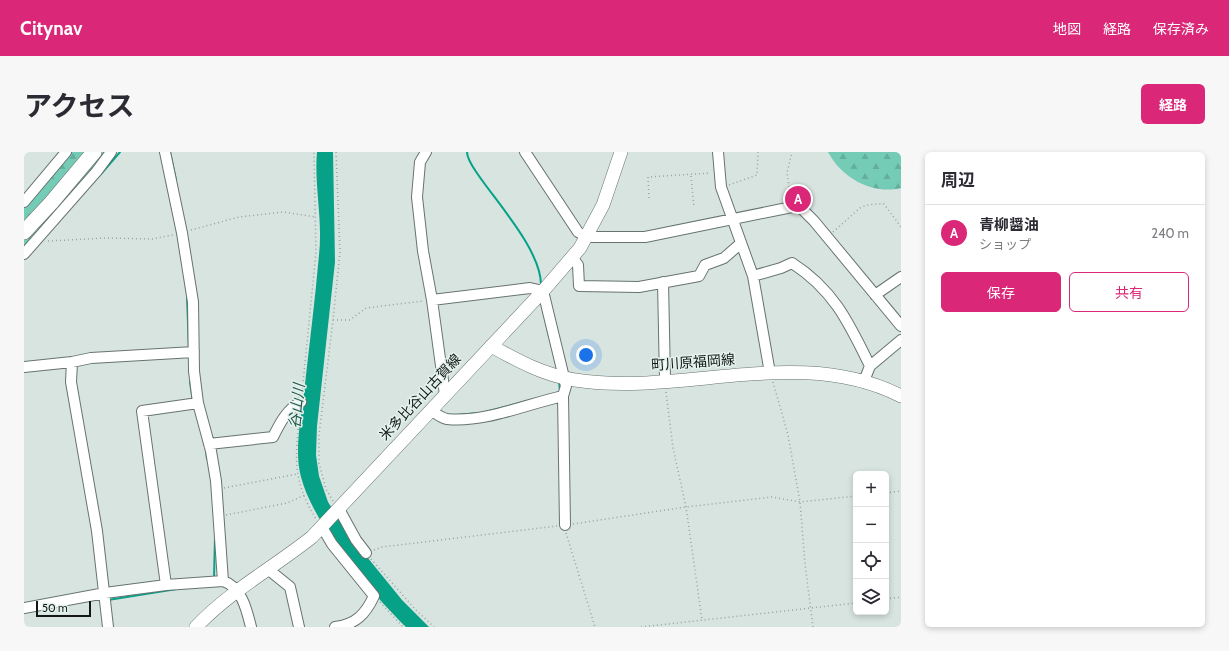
<!DOCTYPE html>
<html lang="ja">
<head>
<meta charset="utf-8">
<style>
	body { margin:0; font-family:Cabin,"Noto Sans JP",sans-serif; background:#f7f7f7; color:#2b2b33 }
	.controls { position:absolute; right:12px; bottom:12px; display:grid; overflow:hidden; border-radius:6px; box-shadow:0 2px 6px #0003 }
	.controls button { width:36px; height:36px; display:grid; place-items:center; padding:0; border:0; border-bottom:1px solid #e1e1e2; background:#fff; color:#2b2b33; font:20px sans-serif }
	.scale { position:absolute; left:12px; bottom:10px; width:55px; box-sizing:border-box; padding-left:4px; border:2px solid #131816; border-top:0; font-size:11px; line-height:14px; white-space:nowrap; color:#131816; -webkit-text-stroke:3px #e4f2ed; paint-order:stroke }
	.you { position:absolute; left:562px; top:203px; width:14px; height:14px; margin:-10px; border:3px solid #fff; border-radius:50%; background:#1a73e8; box-shadow:0 0 0 6px #1a73e833 }
	.badge { display:grid; place-items:center; width:26px; height:26px; border-radius:50%; background:#db2777; color:#fff; font-size:13px; font-weight:700 }
	.pin { position:absolute; translate:-50% -50%; border:2px solid #fff; box-shadow:0 1px 4px #0006 }
	.list { margin:0; padding:0; list-style:none }
	h2 { display:flex; justify-content:space-between; align-items:center; height:52px; margin:0; padding:0 16px; font-size:17px }
	h2 small { font-size:13px; font-weight:400; color:#7c7c81 }
	.list li { display:grid; grid-template-columns:26px 1fr auto; gap:12px; align-items:center; box-sizing:border-box; height:56px; padding:0 16px; border-top:1px solid #e1e1e2 }
	.list b { display:block; font-size:15px; white-space:nowrap }
	.list p { margin:0; font-size:13px; white-space:nowrap; color:#7c7c81 }
	.list em { font-size:13px; font-style:normal; color:#7c7c81 }
	.actions { display:flex; gap:8px; padding:12px 16px }
	.actions a { flex:1; padding:9px 0; border:1px solid #db2777; border-radius:6px; text-align:center; font-size:14px; color:#db2777 }
	.actions .main { background:#db2777; color:#fff }
	.icon { flex:none; width:22px; height:22px; fill:none; stroke:currentColor; stroke-width:2; stroke-linecap:round; stroke-linejoin:round }
	.map { position:relative; flex:none; width:877px; height:475px; overflow:hidden; border-radius:6px }
	header { display:flex; align-items:center; gap:24px; box-sizing:border-box; height:56px; padding:0 20px; background:#db2777; color:#fff }
	header strong { font-size:19px }
	nav { display:flex; gap:22px; margin-inline-start:auto; font-size:14px }
	.intro { display:flex; align-items:center; justify-content:space-between; box-sizing:border-box; height:96px; padding:0 24px }
	h1 { margin:0; font-size:28px }
	.button { padding:10px 18px; border-radius:6px; background:#db2777; color:#fff; font-size:14px; font-weight:700 }
	main { display:flex; gap:24px; padding:0 24px }
	aside { flex:1; background:#fff; border-radius:6px; box-shadow:0 2px 6px #0003 }
	.map>svg:first-child { display:block }
	.forest { fill:url(#forest-firs) }
	.water { fill:#06a187 }
	.lines { fill:none; stroke-linecap:round; stroke-linejoin:round }
	.stream { stroke:#06a187; stroke-width:2 }
	.minor-casing { stroke:#677370; stroke-width:12 }
	.major-casing { stroke:#677370; stroke-width:14 }
	.highway-casing { stroke:#677370; stroke-width:16 }
	.path { stroke:#98a29f; stroke-width:1.5; stroke-dasharray:1 3; stroke-linecap:butt }
	.minor { stroke:#fff; stroke-width:10 }
	.major { stroke:#fff; stroke-width:13 }
	.highway { stroke:#fff; stroke-width:15 }
	.labels { text-anchor:middle; dominant-baseline:central; stroke-width:3; stroke-linejoin:round; paint-order:stroke }
	.street-label { font-size:14px; fill:#131816; stroke:#e4f2ed }
	.water-label { font-size:15px; font-style:italic; fill:#22564a; stroke:#e4f2ed }
</style>
</head>
<body>
<header>
<strong>Citynav</strong>
<nav><a>地図</a><a>経路</a><a>保存済み</a></nav>
</header>
<div class="intro"><h1>アクセス</h1><a class="button">経路</a></div>
<main>
<div class="map">
<svg width="877" height="475" viewBox="0 0 877 475">
	<defs>
		<pattern id="forest-firs" width="22" height="20" patternUnits="userSpaceOnUse"><rect width="22" height="20" fill="#74ccb6"/><path d="M5 1l3.5 6h-7zM16 11l3.5 6h-7z" fill="#64ae9c"/></pattern>
	</defs>
	<rect width="100%" height="100%" fill="#d7e4e0"/>
	<path class="forest" d="M48 0H60L0 71V55Z
		M73 0H84L0 98V85Z
		M804 0H877V36C848 43 818 26 804 0Z"/>
	<path class="water" d="M293 0H309L311 110 293 274 292 303 295 324 304 350 326 384 378 448 405 475H382C347 441 289 372 277 325 270 299 277 267 280 241 285 195 291 149 295 103 299 68 290 34 293 0Z"/>
	<g class="lines">
		<path class="stream" d="M146 0 152 28
			M443 0C443 8 451 18 455 24 475 53 517 99 517 133
			M77 22 96 0
			M163 144 165 198
			M518 153 525 184
			M166 230 169 249
			M533 241 536 239 535 229
			M461 260 503 249
			M433 263 455 261
			M182 298 183 307
			M190 426 191 385
			M84 448 159 436"/>
		<defs>
			<path id="minor" d="M141 0 158 81 169 150 170 219 174 251 187 299 192 329 199 429
				M402 0 396 10 393 45 399 99 408 148 421 243
				M501 0 554 80 563 85H621L773 54 779 58 790 69 877 174
				M694 0 697 35 729 124 746 221
				M0 50 42 0
				M0 102 73 19 87 0
				M548 105 554 113 555 134 615 135 675 124 681 113 700 106 716 92
				M729 124 757 116 768 111C810 138 825 171 846 214
				M639 130 641 228
				M851 143 877 125
				M408 148 506 136 519 139 542 234 539 244 541 373
				M48 210 47 230 73 379 84 475
				M0 215 48 210 67 206 170 200
				M840 229 846 214 877 188
				M407 258C411 261 417 266 423 267 460 271 503 252 539 244
				M185 292 249 285C256 271 263 257 277 250
				M315 357 332 388 342 401
				M298 375 308 392 350 444C341 463 332 472 311 475
				M245 418 266 435 275 475
				M142 433 118 259 174 251
				M0 456 81 441 142 433 199 429C218 435 223 459 227 475"/>
			<path id="major" d="M467 194C494 209 520 223 551 228 659 245 774 192 877 244
				M172 475C206 439 249 416 288 385L519 139 556 96 579 53 597 0"/>
			<path id="highway" d="M0 80 27 51 70 0"/>
		</defs>
		<use href="#minor" class="minor-casing"/>
		<use href="#major" class="major-casing"/>
		<use href="#highway" class="highway-casing"/>
		<path class="path" d="M667 24 670 55
			M705 33 733 23 734 0
			M625 46 624 25 686 21
			M767 47 763 21 768 0
			M167 78 215 65 259 60 292 65
			M809 80 836 56C843 52 852 52 860 52L877 75
			M24 89 83 86 128 87 149 83
			M309 168H326L342 156 399 149
			M749 230 764 283 776 350 781 412 789 475
			M642 240 649 296 662 355 678 468
			M278 241 292 100 290 0
			M276 261C271 305 268 328 292 367
			M200 336 273 322
			M862 341 877 339
			M309 349 302 337 295 311V283L309 168 316 100 312 0
			M202 363 263 351 281 343
			M549 372 662 355 748 345 776 350 832 344
			M542 381 571 475
			M350 398 358 395 533 374
			M347 407 390 456 410 475
			M862 447 877 445
			M356 450 379 475
			M617 475 832 451"/>
		<use href="#minor" class="minor"/>
		<use href="#major" class="major"/>
		<use href="#highway" class="highway"/>
	</g>
	<g class="labels">
		<g class="street-label">
			<text transform="translate(669 210) rotate(-4)">町川原福岡線</text>
			<text transform="translate(396 245) rotate(-47)">米多比谷山古賀線</text>
		</g>
		<g class="water-label">
			<text transform="translate(273 254) rotate(-84)">谷山川</text>
		</g>
	</g>
</svg>
<div class="controls">
<button>+</button>
<button>−</button>
<button><svg class="icon" aria-label="locate" viewBox="0 0 24 24"><circle cx="12" cy="12" r="6"/><path d="M12 2v4M12 18v4M2 12h4M18 12h4"/></svg></button>
<button><svg class="icon" aria-label="layers" viewBox="0 0 24 24"><path d="M12 4l9 5-9 5-9-5zM3 14l9 5 9-5"/></svg></button>
</div>
<div class="scale">50 m</div>
<div class="you"></div>
<div class="pin badge" style="left:774px;top:47px">A</div>
</div>
<aside>
<h2>周辺<small></small></h2>
<ul class="list">
<li><span class="badge">A</span><div><b>青柳醤油</b><p>ショップ</p></div><em>240 m</em></li>
</ul>
<div class="actions"><a class="main">保存</a><a>共有</a></div>
</aside>
</main>
</body>
</html>
